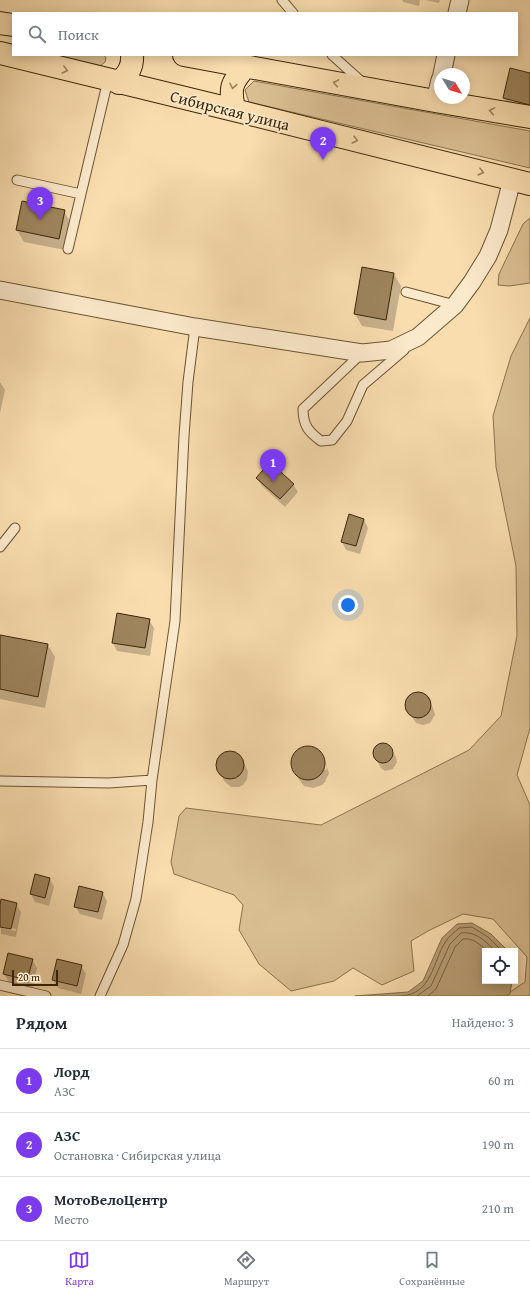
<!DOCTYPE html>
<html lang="ru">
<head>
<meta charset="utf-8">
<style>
	body { margin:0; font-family:"Gentium Book Plus",serif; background:#f6f6f7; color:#1f2937 }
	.controls { position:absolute; right:12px; bottom:12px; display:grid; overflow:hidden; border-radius:0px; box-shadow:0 2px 10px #0003 }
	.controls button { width:36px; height:36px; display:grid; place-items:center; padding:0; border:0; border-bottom:1px solid #e0e1e3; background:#fff; color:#1f2937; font:20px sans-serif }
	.compass { position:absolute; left:434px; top:68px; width:36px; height:36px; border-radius:50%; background:#fff; box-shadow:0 2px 10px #0003; rotate:128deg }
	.scale { position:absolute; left:12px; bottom:10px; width:46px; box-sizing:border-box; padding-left:4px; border:2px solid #3c2607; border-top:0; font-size:11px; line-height:14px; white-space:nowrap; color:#3c2607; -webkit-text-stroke:3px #fbe9cb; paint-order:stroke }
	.you { position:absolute; left:348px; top:605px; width:14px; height:14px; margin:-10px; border:3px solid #fff; border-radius:50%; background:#1a73e8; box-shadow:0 0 0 6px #1a73e833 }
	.badge { display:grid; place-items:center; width:26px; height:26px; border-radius:50%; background:#7c3aed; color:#fff; font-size:13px; font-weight:700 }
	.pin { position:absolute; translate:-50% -33px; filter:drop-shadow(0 1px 2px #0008) }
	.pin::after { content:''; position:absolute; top:21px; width:14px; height:12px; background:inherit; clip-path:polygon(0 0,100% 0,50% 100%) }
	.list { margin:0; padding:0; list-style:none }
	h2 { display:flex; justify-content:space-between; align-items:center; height:52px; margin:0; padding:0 16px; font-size:17px }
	h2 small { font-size:13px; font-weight:400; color:#747a83 }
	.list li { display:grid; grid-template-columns:26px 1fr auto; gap:12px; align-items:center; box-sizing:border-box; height:64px; padding:0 16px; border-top:1px solid #e0e1e3 }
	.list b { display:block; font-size:15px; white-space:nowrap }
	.list p { margin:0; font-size:13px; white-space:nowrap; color:#747a83 }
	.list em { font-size:13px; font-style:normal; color:#747a83 }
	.icon { flex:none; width:22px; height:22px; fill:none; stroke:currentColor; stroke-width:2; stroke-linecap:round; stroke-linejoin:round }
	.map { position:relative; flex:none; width:530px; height:996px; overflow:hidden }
	.search { position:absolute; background:#fff; box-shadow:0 2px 10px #0003; left:12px; right:12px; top:12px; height:44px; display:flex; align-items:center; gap:10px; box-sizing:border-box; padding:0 14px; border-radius:0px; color:#747a83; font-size:15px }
	.sheet { height:244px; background:#fff }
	nav { display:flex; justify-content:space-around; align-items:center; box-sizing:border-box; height:56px; border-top:1px solid #e0e1e3; background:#fff; font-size:11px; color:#747a83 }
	nav a { display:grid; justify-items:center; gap:2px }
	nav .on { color:#7c3aed }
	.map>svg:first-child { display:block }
	.green { fill:#d9be92; stroke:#8a724c }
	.water { fill:#b99f76; stroke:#876f4a }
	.shadow { fill:#0003; fill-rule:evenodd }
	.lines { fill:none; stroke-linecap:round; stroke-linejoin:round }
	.shore { stroke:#7a623e; stroke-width:1 }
	.building { fill:#9e855e; stroke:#3c2607 }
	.service-casing { stroke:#6b5431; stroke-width:11 }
	.minor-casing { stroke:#6b5431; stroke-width:19 }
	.primary-casing { stroke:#3c2607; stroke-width:24 }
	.service { stroke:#fbe9cb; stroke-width:9 }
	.minor { stroke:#fbe9cb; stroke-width:17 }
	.primary { stroke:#f9ddaf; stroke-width:22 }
	.oneway { stroke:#9a825b }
	.labels { text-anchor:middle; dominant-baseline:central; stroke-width:3.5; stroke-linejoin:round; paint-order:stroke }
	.street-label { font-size:16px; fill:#3c2607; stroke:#fbe9cb }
</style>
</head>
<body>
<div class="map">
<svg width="530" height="996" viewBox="0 0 530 996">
	<rect width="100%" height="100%" fill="#f9ddaf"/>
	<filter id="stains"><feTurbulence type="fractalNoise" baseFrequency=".005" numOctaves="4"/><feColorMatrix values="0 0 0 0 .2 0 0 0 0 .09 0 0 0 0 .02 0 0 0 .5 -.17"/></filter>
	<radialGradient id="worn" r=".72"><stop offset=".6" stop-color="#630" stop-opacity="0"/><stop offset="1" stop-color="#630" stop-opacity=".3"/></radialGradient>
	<path class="green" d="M52 55H104L106 58 105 62 99 67Z
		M254 81 530 131V168L249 102 245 90Z
		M530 218V283L509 286 498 285 499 274 523 224Z
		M530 318V728L517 775 530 805V996H504L525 982 527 957 493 919 463 914 428 931 411 941 414 971 382 985 353 968 334 981 291 991 259 964 239 930 243 905 234 895 174 874 171 862 179 816 186 808 321 825 469 750 501 716 517 636 516 566 496 467 493 416 511 356Z"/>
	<path class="water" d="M472 923 491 934 508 951H485V981H512L510 994 506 996H355L408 992 423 981 442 938 457 924Z"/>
	<path class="shadow" d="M402 0H420L419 6 403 2Z
		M425 0H440L439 3Z
		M530 74V111L509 106 504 98Z
		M64 211 71 223 65 250 24 242 17 230Z
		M394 274 401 286 393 331 362 326 355 314Z
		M0 382 5 390 0 413Z
		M257 478 293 484 298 492 285 507 262 486Z
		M364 520 368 528 360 554 346 550 342 542Z
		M149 620 154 628 150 656 117 651 113 643Z
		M0 637 48 645 55 657 45 708 0 699Z
		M416 693 423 694 426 696 433 708 435 715 430 723 423 725 416 723 409 712 406 702 410 696Z
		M384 744 391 749 396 757 397 762 393 769 385 771 381 768 376 759 374 751 376 746Z
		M305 748 314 749 318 752 323 758 325 770 327 769 325 761 329 773 325 782 322 785 313 788 304 786 298 778 292 765 294 755 297 752Z
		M228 752 236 753 242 759 248 771 247 779 243 785 239 787H231L225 782 218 770 217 766 219 759 221 756Z
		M36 875 50 879 54 887 49 906 35 902 31 894Z
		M102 892 107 901 102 920 80 914 75 906Z
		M16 904 21 912 16 937 1 934 0 909ZM1 926 16 929V931L1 928Z
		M32 960 37 968 32 988 9 982 4 974Z
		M81 966 86 974 81 994 58 988 53 980Z"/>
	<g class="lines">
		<path class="shore" d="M401 996C433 994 432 962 446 941 449 936 455 932 459 928L472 927 488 937 502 951
			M417 996 431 986 450 944 461 933C475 931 486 941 495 951
			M428 996 436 989 455 947 463 939C472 937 481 945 487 951"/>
	</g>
	<path class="building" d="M510 68 530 73V105L503 98Z
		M22 201 65 210 59 239 16 230Z
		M362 267 394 273 386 320 354 314Z
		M270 462 294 484 280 499 256 478Z
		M349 514 364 519 356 546 341 542Z
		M117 613 150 619 145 648 112 643Z
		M0 635 48 644 38 697 0 689Z
		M405 705a13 13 0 1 1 26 0a13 13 0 1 1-26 0Z
		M373 753a10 10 0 1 1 20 0a10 10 0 1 1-20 0Z
		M291 763a17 17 0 1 1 34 0a17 17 0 1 1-34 0Z
		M216 765a14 14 0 1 1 28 0a14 14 0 1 1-28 0Z
		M35 874 50 878 45 898 30 894Z
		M79 886 103 892 98 912 74 907Z
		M1 899 17 903 11 929 0 927V905Z
		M8 953 33 959 27 980 3 974Z
		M57 959 82 965 77 986 52 980Z"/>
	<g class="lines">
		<defs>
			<path id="service" d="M282 0 293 13
				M332 55 362 82
				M17 180 81 194
				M68 249 108 80
				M406 292 455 305
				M362 353 303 409C303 426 309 432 321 441L332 440 347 421 363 385 404 350
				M0 547 15 528
				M0 781 109 783 152 780
				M0 985 46 996
				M100 996 123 945 136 899 148 822 152 780 175 621 184 436 188 382 195 327"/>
			<path id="minor" d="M457 13 460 0
				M442 74 446 55
				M435 101 440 80
				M0 290 195 327 362 353 391 350 418 337 455 305 472 282 488 256 499 230 512 180"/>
			<path id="primary" d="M0 23 13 25
				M0 53 234 110 530 184
				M184 55 435 101 530 117
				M119 83C128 74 133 67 132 55
				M234 110C230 88 230 84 246 66"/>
		</defs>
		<use href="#service" class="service-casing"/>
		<use href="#minor" class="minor-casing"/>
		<use href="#primary" class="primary-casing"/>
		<use href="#service" class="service"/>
		<use href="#minor" class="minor"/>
		<use href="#primary" class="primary"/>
	</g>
	<defs><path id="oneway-chevron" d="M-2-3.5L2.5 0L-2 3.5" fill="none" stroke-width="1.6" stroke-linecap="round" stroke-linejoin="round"/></defs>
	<g class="oneway">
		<use href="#oneway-chevron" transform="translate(65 70) rotate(14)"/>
		<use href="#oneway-chevron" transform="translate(336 83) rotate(-170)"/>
		<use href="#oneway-chevron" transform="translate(233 86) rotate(100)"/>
		<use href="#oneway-chevron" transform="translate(492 111) rotate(-170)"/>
		<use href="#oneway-chevron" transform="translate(355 140) rotate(14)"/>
		<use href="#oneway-chevron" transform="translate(481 172) rotate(14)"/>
	</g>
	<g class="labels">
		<g class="street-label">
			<text transform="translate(230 110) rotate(14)">Сибирская улица</text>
		</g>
	</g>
	<rect width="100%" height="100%" filter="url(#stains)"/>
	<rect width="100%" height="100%" fill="url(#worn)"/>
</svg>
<div class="controls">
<button><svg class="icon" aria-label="locate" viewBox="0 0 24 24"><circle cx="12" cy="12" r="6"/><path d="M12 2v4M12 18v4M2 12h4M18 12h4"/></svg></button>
</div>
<svg class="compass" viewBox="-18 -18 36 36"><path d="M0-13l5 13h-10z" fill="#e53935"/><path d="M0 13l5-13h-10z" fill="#747a83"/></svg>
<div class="scale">20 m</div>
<div class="you"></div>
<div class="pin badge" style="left:273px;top:482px">1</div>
<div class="pin badge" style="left:323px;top:160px">2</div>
<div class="pin badge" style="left:40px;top:220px">3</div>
<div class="search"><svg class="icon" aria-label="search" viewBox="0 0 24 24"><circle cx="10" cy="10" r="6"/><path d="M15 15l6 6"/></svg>Поиск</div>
</div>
<section class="sheet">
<h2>Рядом<small>Найдено: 3</small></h2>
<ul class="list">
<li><span class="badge">1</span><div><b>Лорд</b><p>АЗС</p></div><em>60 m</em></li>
<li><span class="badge">2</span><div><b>АЗС</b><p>Остановка · Сибирская улица</p></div><em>190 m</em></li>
<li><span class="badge">3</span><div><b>МотоВелоЦентр</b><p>Место</p></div><em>210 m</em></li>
</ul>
</section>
<nav>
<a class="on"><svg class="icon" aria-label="map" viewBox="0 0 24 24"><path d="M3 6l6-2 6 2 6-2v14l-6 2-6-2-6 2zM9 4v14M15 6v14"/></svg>Карта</a>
<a><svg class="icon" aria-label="directions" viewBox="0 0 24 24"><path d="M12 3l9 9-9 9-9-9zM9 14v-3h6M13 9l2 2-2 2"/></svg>Маршрут</a>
<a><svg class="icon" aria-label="saved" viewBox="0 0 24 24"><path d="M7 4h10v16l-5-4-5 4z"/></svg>Сохранённые</a>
</nav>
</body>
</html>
